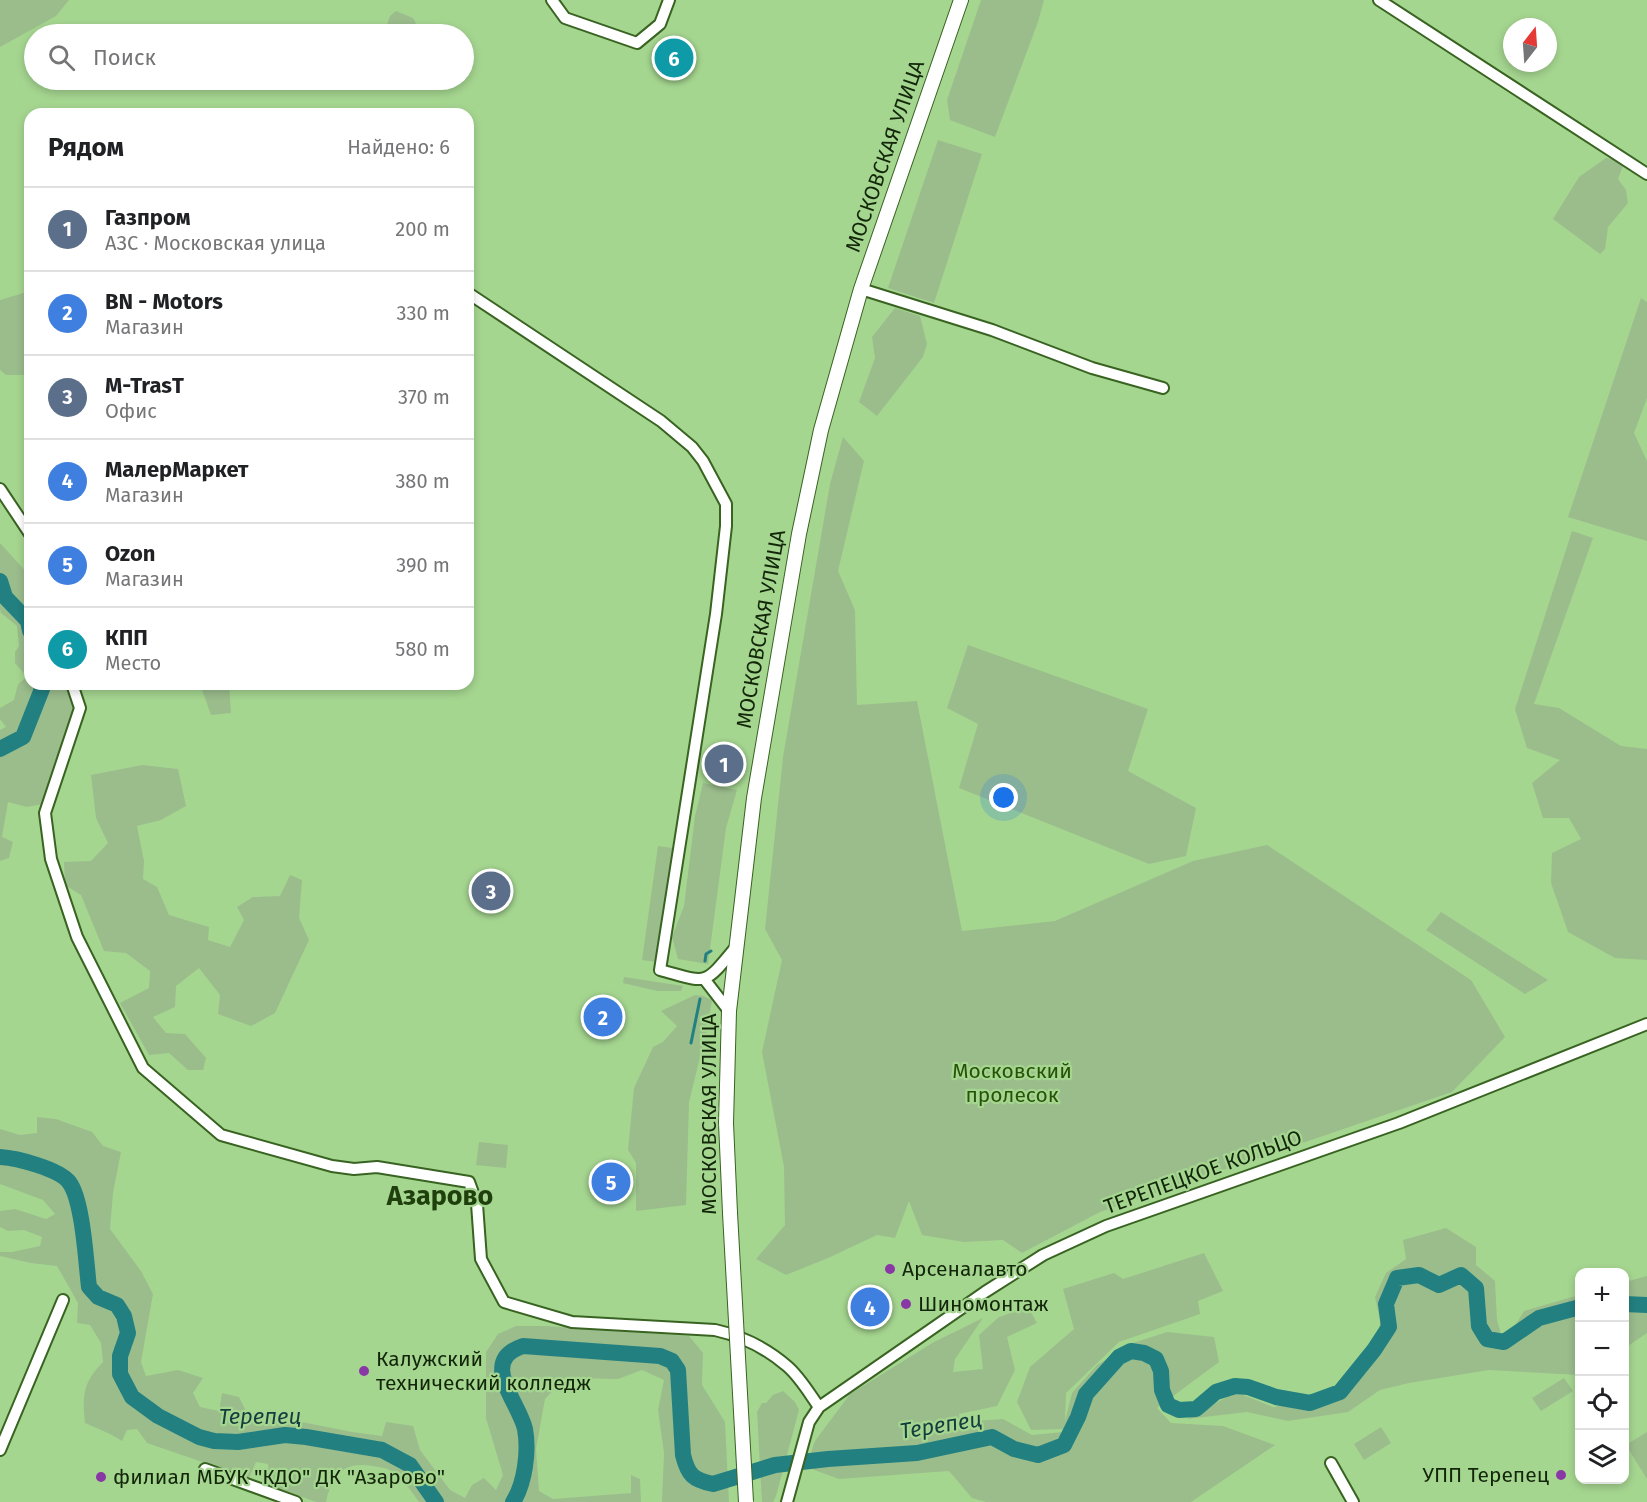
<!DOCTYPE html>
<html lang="ru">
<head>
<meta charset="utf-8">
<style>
	body { margin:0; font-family:"Fira Sans",sans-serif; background:#f6f6f6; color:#202124 }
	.controls { position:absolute; right:18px; bottom:18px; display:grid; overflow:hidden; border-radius:12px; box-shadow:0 3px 9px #0003 }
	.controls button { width:54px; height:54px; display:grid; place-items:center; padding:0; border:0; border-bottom:2px solid #e0e0e0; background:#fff; color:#202124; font:30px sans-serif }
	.compass { position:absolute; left:1503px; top:18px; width:54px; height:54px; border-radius:50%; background:#fff; box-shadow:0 3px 9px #0003; rotate:17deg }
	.you { position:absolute; left:1004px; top:798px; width:21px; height:21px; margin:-15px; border:4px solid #fff; border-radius:50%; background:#1a73e8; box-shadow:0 0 0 9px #1a73e833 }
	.badge { display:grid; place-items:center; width:39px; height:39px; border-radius:50%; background:#111827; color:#fff; font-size:20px; font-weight:700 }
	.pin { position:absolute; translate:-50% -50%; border:3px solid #fff; box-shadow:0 2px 6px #0006 }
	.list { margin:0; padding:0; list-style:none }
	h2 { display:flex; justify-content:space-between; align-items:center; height:78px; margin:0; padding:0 24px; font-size:26px }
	h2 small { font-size:20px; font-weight:400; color:#757577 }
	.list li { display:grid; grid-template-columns:39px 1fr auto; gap:18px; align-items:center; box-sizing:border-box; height:84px; padding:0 24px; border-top:2px solid #e0e0e0 }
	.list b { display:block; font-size:22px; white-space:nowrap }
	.list p { margin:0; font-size:20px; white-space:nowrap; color:#757577 }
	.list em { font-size:20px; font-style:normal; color:#757577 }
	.icon { flex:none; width:33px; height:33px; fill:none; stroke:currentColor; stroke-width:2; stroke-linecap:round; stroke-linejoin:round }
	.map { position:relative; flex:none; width:1647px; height:1502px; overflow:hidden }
	.search { position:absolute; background:#fff; box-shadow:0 3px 9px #0003; left:24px; top:24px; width:450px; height:66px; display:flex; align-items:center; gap:15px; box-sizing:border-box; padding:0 21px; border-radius:33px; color:#757577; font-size:22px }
	.panel { position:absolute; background:#fff; box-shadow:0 3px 9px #0003; left:24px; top:108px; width:450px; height:582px; border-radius:18px }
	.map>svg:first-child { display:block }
	.green { fill:#9bbd8c }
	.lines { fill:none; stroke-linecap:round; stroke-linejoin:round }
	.stream { stroke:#238081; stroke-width:3 }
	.river { stroke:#238081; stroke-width:16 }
	.minor-casing { stroke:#386321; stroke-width:14 }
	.major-casing { stroke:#386321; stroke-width:16 }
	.minor { stroke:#fff; stroke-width:10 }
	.major { stroke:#fff; stroke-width:14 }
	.major-bridge-casing { stroke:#386321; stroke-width:16; stroke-linecap:butt }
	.major-bridge { stroke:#fff; stroke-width:14 }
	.poi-dot { fill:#8937a5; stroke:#a5d690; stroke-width:2 }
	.labels { text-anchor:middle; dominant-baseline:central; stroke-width:4.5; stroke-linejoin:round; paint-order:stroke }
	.street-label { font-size:21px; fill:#13260a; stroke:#a5d690 }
	.park-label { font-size:21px; fill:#265307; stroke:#a5d690 }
	.poi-label { font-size:21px; fill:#13260a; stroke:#a5d690; text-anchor:start }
	.water-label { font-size:22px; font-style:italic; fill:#143d3e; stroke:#a5d690 }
	.district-label { font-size:27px; font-weight:bold; fill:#1f3f0c; stroke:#a5d690 }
</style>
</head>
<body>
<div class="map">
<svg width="1647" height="1502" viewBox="0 0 1647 1502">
	<rect width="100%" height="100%" fill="#a5d690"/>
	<path class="green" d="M0 0H69L56 16 0 47Z
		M981 0H1044L1038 22 995 137 950 120 947 100Z
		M396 11 413 18 416 23 412 34H384L390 16Z
		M938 140 982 154 934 303 888 288Z
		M1606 158 1620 161 1623 166 1618 179 1626 190 1628 203 1608 227 1605 249 1600 254 1553 219 1579 177Z
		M30 291V375H6L0 370V300Z
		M1641 298 1647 302V398L1634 433 1647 461V541L1568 517Z
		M895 308 920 316 927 344 923 357 877 416 859 402 875 358 872 337Z
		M843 437 864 461 838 571 855 610 857 705 917 701 962 931 1055 921 1193 861 1267 845 1471 980 1505 1037 1452 1092 1100 1212 1022 1253 1003 1240 964 1242 922 1235 909 1201 895 1238 877 1235 828 1258 786 1275 756 1259 785 1225 784 1167 762 1052 782 960 765 929 783 757 830 484Z
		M1572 531 1593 538 1534 704 1559 708 1621 746 1647 749V960L1615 958 1568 932 1551 883 1552 853 1581 839 1569 818H1543L1532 783 1560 760 1527 748 1515 709Z
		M0 543 30 576V684H66L75 710 43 804 27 807 8 802 2 837 13 842 9 858 0 861V730L6 727 0 719V708L14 700 18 684 27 677 15 663V652L19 646 17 626 1 613 0 609Z
		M968 645 1148 709 1128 771 1196 808 1186 856 1149 864 959 788 978 724 947 708Z
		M200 684H229L231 713 211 715Z
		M142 765 178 769 186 806 161 820 137 826 144 861 143 879 157 887 169 915 209 927 208 940 230 947 244 920 237 907 253 897 280 896 290 875 302 880 299 918 309 940 275 1013 251 1026 218 1014 220 995 199 968 176 986 175 1007 153 1017 166 1033 185 1034 206 1058 203 1070H188L169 1053 149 1055 120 1003 149 988 150 971 126 953 104 951 81 895 65 885 64 862 91 861 108 843 96 818 91 775Z
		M703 783 737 790 726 828 708 964 678 959 672 937 684 906 695 816Z
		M658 846 673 848 657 962 642 960Z
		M1441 912 1548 980 1525 994 1426 930Z
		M624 977 683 986 681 991H657L623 983Z
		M695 995 703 996 712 1000 707 1029 689 1102 686 1205 636 1211V1163L628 1150 634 1088 653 1047 663 1042 677 1026 661 1011Z
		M37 1117 56 1119 92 1132 103 1146 121 1152 113 1193 110 1229 141 1271 153 1294 141 1362 146 1376 178 1370 203 1378 193 1393 200 1407 219 1411 222 1393 239 1397 246 1411 352 1432 382 1436 386 1422 413 1426 420 1450 450 1490 465 1498 472 1485 484 1478 496 1490 503 1475 486 1418V1352L498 1334 516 1326H546L689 1336 703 1353 702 1385 725 1422 729 1502H662L664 1453 658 1410 664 1380 642 1370 618 1379 565 1378 545 1399 536 1449 539 1491 553 1499 631 1493V1475L640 1479 641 1502H419C411 1491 403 1478 391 1471 387 1468 379 1467 373 1466 344 1461 332 1474 326 1502H316L269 1485 268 1464 256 1462 249 1478 147 1443 137 1429 127 1430 122 1441 110 1434 85 1423C82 1396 83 1382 103 1362L101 1343 90 1325 77 1323 78 1303 57 1266 31 1263 0 1256V1252H12L40 1246 42 1237 24 1230 8 1231 0 1227V1211L15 1209 46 1219 55 1214 43 1200 0 1184V1129L20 1135 37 1133Z
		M479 1142 508 1145 506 1168 476 1165Z
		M1446 1228 1476 1247V1265L1495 1281 1497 1320 1504 1344 1524 1311 1579 1295V1375L1489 1370 1409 1383 1380 1390 1348 1412 1288 1421 1247 1412 1187 1419 1236 1392 1273 1407 1323 1399 1378 1341 1380 1321 1375 1297 1386 1273 1406 1259 1403 1240Z
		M1204 1253 1223 1291 1198 1301 1200 1314 1119 1342 1066 1393 1065 1421 1072 1393 1097 1365 1133 1343 1167 1332 1214 1337 1219 1362 1157 1408 1171 1423 1223 1426 1275 1445 1191 1502H986L972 1498 949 1471 839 1479 806 1467 815 1441 850 1394 934 1342 983 1318 955 1359 953 1372 983 1369 979 1335 999 1317 1028 1307 1037 1323 1007 1337 1015 1370 997 1406 959 1414 961 1422 1003 1419 1032 1435 1063 1432V1429L1031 1430 1017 1402 1030 1367 1074 1329 1063 1289 1114 1273 1123 1279Z
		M1647 1276V1333L1625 1348V1282Z
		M1564 1378 1573 1391 1541 1411 1532 1398Z
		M783 1391 795 1402 799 1410 776 1496 773 1502H762L757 1412 762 1403H766L773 1395Z
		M1381 1427 1391 1443 1364 1460 1354 1444Z
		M1647 1432V1479L1626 1445Z"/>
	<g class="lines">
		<path class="stream" d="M705 961 706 954 711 951
			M691 1043 700 999"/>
		<path class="river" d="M0 581 5 597 28 621 30 631
			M0 749 23 737 42 689 41 684
			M0 1157C17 1158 59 1169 69 1182 83 1200 86 1263 89 1287L98 1297 117 1305 124 1316 128 1333 120 1356V1374L132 1397 158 1416 199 1437 214 1441 238 1442 285 1435 306 1437 382 1450 410 1465 436 1502
			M1624 1304 1647 1305
			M513 1502C525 1483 529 1451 525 1429 519 1402 478 1361 523 1346L660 1356 672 1361 678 1370 683 1455C688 1475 693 1480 713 1484L775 1465 828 1459 917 1453 992 1437 1014 1449 1038 1455 1064 1445 1078 1417 1086 1394 1119 1357 1131 1351 1144 1353 1156 1359 1161 1371 1162 1390 1168 1405 1179 1410 1196 1409 1216 1392 1235 1386 1248 1387 1276 1397 1310 1403 1340 1392 1374 1350 1389 1327 1386 1304 1397 1278 1419 1275 1439 1285 1461 1275 1476 1288 1479 1326 1487 1339 1504 1342 1539 1318 1580 1307"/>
		<defs>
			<path id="minor" d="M552 0 565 18 637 43 660 24 669 0
				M1379 0 1647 174
				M861 289 992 330 1092 368 1163 388
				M468 293 661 421 692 447 703 461 726 504V526L716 614 660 970C708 983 703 987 736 947
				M0 489 30 534
				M72 684 80 708 45 813 51 859 77 937 143 1068 221 1135 332 1166 354 1169 377 1167 469 1182 477 1204 481 1259 504 1302 572 1322 715 1330C742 1336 766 1348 787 1366 800 1377 809 1393 819 1407
				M705 980 729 1011
				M0 1450 63 1300
				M1331 1463 1353 1502
				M205 1469 296 1502
				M787 1502 809 1422 819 1407 985 1292 1043 1255 1106 1226 1399 1123 1647 1024"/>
			<path id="major" d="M730 1213 726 1123 729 1011 754 798 799 534 821 430 861 289 961 0"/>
		</defs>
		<use href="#minor" class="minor-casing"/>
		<use href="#major" class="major-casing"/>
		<use href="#minor" class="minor"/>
		<use href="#major" class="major"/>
		<defs>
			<path id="major-bridge" d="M730 1213 746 1502"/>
		</defs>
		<use href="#major-bridge" class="major-bridge-casing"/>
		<use href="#major-bridge" class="major-bridge"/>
	</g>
	<g class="poi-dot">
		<circle cx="890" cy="1269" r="6"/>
		<circle cx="906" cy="1304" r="6"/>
		<circle cx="364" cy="1371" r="6"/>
		<circle cx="1561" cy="1475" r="6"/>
		<circle cx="101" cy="1477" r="6"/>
	</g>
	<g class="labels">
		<g class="street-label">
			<text transform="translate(885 156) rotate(-71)">МОСКОВСКАЯ УЛИЦА</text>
			<text transform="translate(761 629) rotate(-80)">МОСКОВСКАЯ УЛИЦА</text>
			<text transform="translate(709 1114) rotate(-90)">МОСКОВСКАЯ УЛИЦА</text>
			<text transform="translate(1203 1172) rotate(-20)">ТЕРЕПЕЦКОЕ КОЛЬЦО</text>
		</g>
		<g class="park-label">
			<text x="1012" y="1071">Московский<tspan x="1012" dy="24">пролесок</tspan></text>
		</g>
		<g class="poi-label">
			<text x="902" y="1269">Арсеналавто</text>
			<text x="918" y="1304">Шиномонтаж</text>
			<text x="376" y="1359">Калужский<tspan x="376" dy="24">технический колледж</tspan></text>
			<text x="1549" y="1475" text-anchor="end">УПП Терепец</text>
			<text x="113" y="1477">филиал МБУК "КДО" ДК "Азарово"</text>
		</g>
		<g class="water-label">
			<text x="260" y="1416">Терепец</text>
			<text transform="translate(941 1425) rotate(-9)">Терепец</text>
		</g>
		<g class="district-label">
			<text x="440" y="1196">Азарово</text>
		</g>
	</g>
</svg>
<div class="controls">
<button>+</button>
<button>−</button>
<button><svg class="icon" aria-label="locate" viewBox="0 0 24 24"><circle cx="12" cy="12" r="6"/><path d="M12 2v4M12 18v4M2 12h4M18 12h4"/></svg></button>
<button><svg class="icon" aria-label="layers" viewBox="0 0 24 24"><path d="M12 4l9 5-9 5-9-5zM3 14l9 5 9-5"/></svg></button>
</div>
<svg class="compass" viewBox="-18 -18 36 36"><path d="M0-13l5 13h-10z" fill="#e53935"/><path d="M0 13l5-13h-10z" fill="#757577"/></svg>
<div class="you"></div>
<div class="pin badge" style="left:724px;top:764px;background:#5c6f8a">1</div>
<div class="pin badge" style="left:603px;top:1017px;background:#3f7fe0">2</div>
<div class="pin badge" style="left:491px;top:891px;background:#5c6f8a">3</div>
<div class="pin badge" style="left:870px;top:1307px;background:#3f7fe0">4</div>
<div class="pin badge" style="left:611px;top:1182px;background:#3f7fe0">5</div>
<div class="pin badge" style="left:674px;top:58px;background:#0f9aa8">6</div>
<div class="search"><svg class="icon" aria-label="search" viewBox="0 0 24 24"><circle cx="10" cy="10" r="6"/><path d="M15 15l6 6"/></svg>Поиск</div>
<section class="panel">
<h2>Рядом<small>Найдено: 6</small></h2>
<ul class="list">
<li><span class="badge" style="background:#5c6f8a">1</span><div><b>Газпром</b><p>АЗС · Московская улица</p></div><em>200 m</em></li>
<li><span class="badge" style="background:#3f7fe0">2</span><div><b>BN - Motors</b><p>Магазин</p></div><em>330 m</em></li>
<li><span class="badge" style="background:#5c6f8a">3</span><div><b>M-TrasT</b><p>Офис</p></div><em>370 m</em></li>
<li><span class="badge" style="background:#3f7fe0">4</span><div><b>МалерМаркет</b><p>Магазин</p></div><em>380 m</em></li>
<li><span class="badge" style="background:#3f7fe0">5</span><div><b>Ozon</b><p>Магазин</p></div><em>390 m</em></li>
<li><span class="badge" style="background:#0f9aa8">6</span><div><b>КПП</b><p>Место</p></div><em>580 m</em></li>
</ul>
</section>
</div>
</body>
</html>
